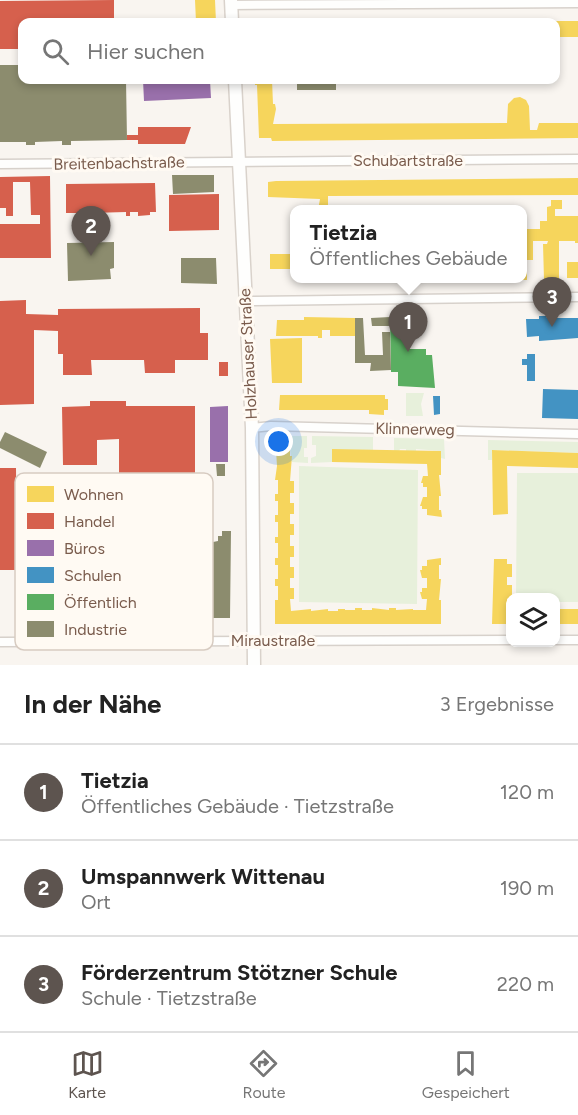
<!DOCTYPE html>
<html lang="de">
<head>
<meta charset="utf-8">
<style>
	body { margin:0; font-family:Figtree,sans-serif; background:#f2f2f2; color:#222 }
	.controls { position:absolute; right:18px; bottom:18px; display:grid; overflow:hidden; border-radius:12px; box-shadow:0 3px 9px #0003 }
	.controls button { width:54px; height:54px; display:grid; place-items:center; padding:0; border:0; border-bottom:2px solid #e0e0e0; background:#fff; color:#222; font:30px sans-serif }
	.you { position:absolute; left:279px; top:442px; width:21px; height:21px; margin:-15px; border:4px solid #fff; border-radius:50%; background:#1a73e8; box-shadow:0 0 0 9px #1a73e833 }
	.badge { display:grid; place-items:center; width:39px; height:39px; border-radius:50%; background:#5d544f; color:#fff; font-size:20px; font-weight:700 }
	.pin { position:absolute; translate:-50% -50px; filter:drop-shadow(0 2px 3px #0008) }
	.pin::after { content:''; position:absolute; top:32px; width:21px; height:18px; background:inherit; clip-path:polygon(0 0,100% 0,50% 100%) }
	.popup { position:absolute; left:290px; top:205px; width:237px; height:78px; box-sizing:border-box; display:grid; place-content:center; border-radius:12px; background:#fff; filter:drop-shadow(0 2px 4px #0005); font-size:20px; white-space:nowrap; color:#767676 }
	.popup b { font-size:22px; color:#222 }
	.popup::after { content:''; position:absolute; left:50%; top:100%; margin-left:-12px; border:12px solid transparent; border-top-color:#fff }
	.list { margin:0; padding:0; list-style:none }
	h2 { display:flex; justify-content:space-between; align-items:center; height:78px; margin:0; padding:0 24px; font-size:26px }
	h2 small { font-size:20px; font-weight:400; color:#767676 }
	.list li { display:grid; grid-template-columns:39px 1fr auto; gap:18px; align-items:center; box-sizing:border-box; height:96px; padding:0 24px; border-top:2px solid #e0e0e0 }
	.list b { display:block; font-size:22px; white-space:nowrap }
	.list p { margin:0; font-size:20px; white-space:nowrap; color:#767676 }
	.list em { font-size:20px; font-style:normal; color:#767676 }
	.icon { flex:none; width:33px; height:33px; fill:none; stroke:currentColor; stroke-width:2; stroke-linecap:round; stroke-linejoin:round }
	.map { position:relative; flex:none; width:578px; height:665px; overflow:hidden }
	.search { position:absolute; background:#fff; box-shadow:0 3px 9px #0003; left:18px; right:18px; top:18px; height:66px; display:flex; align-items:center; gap:15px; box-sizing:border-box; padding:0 21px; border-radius:12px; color:#767676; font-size:22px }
	.sheet { height:366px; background:#fff }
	nav { display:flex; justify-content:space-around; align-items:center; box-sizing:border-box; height:84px; border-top:2px solid #e0e0e0; background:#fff; font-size:16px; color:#767676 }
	nav a { display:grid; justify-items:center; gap:3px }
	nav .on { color:#5d544f }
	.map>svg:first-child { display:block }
	.green { fill:#e7f0db }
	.homes { fill:#f6d55c }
	.shops { fill:#d6604d }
	.offices { fill:#9970ab }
	.schools { fill:#4393c3 }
	.public { fill:#5aae61 }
	.industry { fill:#8c8c6e }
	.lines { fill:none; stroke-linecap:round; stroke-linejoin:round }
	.minor-casing { stroke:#d7d1cb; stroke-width:11 }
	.secondary-casing { stroke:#d9d2cb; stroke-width:15 }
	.minor { stroke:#fefefd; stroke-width:8 }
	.secondary { stroke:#fefefd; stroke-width:12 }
	.labels { text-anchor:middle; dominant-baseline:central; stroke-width:6; stroke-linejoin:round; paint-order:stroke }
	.street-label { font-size:16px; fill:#7a5c4d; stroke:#fffaf3 }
	.key { fill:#fffaf3; stroke:#d7cbc1; stroke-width:1.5 }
	.key-label { font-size:16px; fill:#7a5c4d }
</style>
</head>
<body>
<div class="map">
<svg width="578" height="665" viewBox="0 0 578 665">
	<rect width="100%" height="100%" fill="#f9f5f0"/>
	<path class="green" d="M406 393H424L421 404 423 416H406Z
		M281 436H307V448H304V457H308V463L292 462 290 450H275V443Z
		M312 436 373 437V450H332V462L311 463V458L316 456V445H312Z
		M394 438 444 439 445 459 441 458V451L416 449V452L406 451V449H400L399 451H394Z
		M488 440 578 442V453L492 450V460H488Z
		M299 466 418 470 417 604 299 602Z
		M517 473H578V602H556V598L516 597Z"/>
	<path class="homes" d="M195 0H215L216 22H196Z
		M555 21H578V37H556Z
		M255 80H272L273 104H275L276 109 273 124 507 123 508 104 514 98 520 97 526 100 529 106 530 130H537L539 123H578V138L272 141 271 138H259L257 85H255Z
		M578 178V195L328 196V210H318L320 199 268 197V182L276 181Z
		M551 200H562V209H555V216H578V243H575V241H559V279H544L543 244H547L548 241H533V260H527V249H522V229H540V221H547V207L551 206Z
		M270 254H294V269H270Z
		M567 262H578V278H567Z
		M522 264H527V280H522Z
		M382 279H494L495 281 382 282Z
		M304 317 355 318V336H330V330H322V338H318V336H276L277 320H304Z
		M302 338V383H272L270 339Z
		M280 395H385V399H388V410H384V415L369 414V410H279Z
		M332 449 441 451V475H439L441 496H439V510H441L442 517 427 515V509H422V506H420L423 497H427V487H423V483H421L423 476H428L427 464 332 462Z
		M276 450H290V456H292L290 481H294V493H290V503H294V514H290V524H294V535H290V546H294V557H290V567H294V578H290V588H294V599H290L291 611 311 609V611L328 609V611H338V609H345V610H355V608H362V610H372V608L389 610V608H396V610L413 609V610H426L427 599H422L420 592H422V588H427V578H422L420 570H422V566H427V560L441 558V565H439V579H441L439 600H441V624H275V600H278V586H275V579H278V565H275V558H278V543H275V537H278V522H275V515H278V501H275V494H278V480H275L277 466Z
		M492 450 578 453V468L507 466 508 514 493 515Z
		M494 559H507V564H512V577H507V585H512V597L507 599V608H510V624H492Z
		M556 609H578V624H556Z"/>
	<path class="shops" d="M114 0V22H22V49H0V1Z
		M138 127H191L185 144H138V140H127V135H138Z
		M50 176 51 258H0V224H40V215H31L30 182H13V216H6V208H0V177Z
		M155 183 156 212H150V215L138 216V212H130V216H126V212L91 213V216H86V213H66V184Z
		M219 194V230L169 231V195Z
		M26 300V314L58 315V309L200 308V333H208V360H175V373H145L144 360H91L92 375H63V354H58V331L34 330V404L0 405V301Z
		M219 362H228V376H219Z
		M90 401H126V406H195V478H119V439L97 440V465H63L62 407 90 406Z
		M0 468H16L17 570H0Z"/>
	<path class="offices" d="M143 80H210L211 98 144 101Z
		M228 406V462H210V407Z"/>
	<path class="schools" d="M539 316H546L547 318H578V338L539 341V336L527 337 526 319H539Z
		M527 354H535V381H527V365H522V359H527Z
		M543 389 578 390V419L542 418Z
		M433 396H440V414L434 415Z"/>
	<path class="public" d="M390 317H408V349H426V355H432L435 388 398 386V372H391Z"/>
	<path class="industry" d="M0 65H22V80H126L127 140 71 141V145H62V141L35 142V145H26V142H0Z
		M297 82H336V90H297Z
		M172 175H214V192L173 194Z
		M114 242V268L110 269 111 279 68 281 67 243Z
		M181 258H216L217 284 181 283Z
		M390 317V326H372L371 318Z
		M355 318H363L365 355H383L382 332H390L391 370 370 371 371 363H355Z
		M5 432 47 452 40 468 0 448V442Z
		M216 464H225V476H217Z
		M222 531H231L230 618H142V542H159V579L213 578V542L218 541V536H222Z
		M119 588H133V618H119Z
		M94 615 95 624H53V616Z"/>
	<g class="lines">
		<defs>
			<path id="minor" d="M231 5 578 3
				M0 164 578 159
				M246 301 578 297
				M252 428 271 426 578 434
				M556 640H578
				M0 642 510 640"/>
			<path id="secondary" d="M231 0 232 22
				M235 80 252 428 254 665"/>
		</defs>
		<use href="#minor" class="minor-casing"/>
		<use href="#secondary" class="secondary-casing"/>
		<use href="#minor" class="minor"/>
		<use href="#secondary" class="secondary"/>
	</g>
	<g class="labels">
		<g class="street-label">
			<text x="408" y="160">Schubartstraße</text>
			<text transform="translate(119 163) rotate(-1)">Breitenbachstraße</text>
			<text transform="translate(248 354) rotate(-93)">Holzhauser Straße</text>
			<text transform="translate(415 429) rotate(1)">Klinnerweg</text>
			<text x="273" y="640">Miraustraße</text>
		</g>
	</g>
	<rect x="15" y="473" width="198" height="177" rx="9" class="key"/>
	<rect x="27" y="486" width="27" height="16" fill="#f6d55c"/>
	<rect x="27" y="513" width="27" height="16" fill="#d6604d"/>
	<rect x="27" y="540" width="27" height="16" fill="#9970ab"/>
	<rect x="27" y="567" width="27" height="16" fill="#4393c3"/>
	<rect x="27" y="594" width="27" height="16" fill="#5aae61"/>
	<rect x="27" y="621" width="27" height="16" fill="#8c8c6e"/>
	<g class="key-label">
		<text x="64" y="500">Wohnen</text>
		<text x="64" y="527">Handel</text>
		<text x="64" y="554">Büros</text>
		<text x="64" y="581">Schulen</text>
		<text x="64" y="608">Öffentlich</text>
		<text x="64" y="635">Industrie</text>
	</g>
</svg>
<div class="controls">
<button><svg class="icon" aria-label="layers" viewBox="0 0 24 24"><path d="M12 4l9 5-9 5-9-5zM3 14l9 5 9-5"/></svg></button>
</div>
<div class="you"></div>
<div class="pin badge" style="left:408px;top:352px">1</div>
<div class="popup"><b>Tietzia</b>Öffentliches Gebäude</div>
<div class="pin badge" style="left:91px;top:256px">2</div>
<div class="pin badge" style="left:552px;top:327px">3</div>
<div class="search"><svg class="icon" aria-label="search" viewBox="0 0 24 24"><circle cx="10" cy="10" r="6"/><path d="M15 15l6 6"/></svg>Hier suchen</div>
</div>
<section class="sheet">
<h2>In der Nähe<small>3 Ergebnisse</small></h2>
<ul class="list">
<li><span class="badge">1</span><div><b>Tietzia</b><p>Öffentliches Gebäude · Tietzstraße</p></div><em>120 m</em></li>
<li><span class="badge">2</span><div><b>Umspannwerk Wittenau</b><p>Ort</p></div><em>190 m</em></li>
<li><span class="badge">3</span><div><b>Förderzentrum Stötzner Schule</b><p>Schule · Tietzstraße</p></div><em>220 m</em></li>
</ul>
</section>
<nav>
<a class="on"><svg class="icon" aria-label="map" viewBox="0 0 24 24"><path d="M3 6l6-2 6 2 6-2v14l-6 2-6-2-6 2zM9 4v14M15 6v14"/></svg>Karte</a>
<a><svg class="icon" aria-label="directions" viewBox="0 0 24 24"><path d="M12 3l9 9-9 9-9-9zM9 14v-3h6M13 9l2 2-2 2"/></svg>Route</a>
<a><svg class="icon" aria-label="saved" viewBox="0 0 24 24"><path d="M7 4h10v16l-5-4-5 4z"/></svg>Gespeichert</a>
</nav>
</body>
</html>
